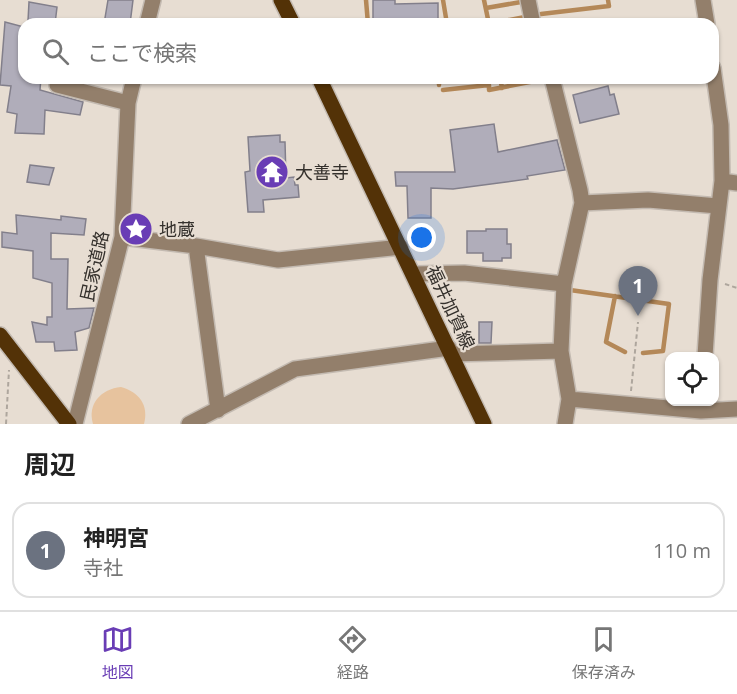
<!DOCTYPE html>
<html lang="ja">
<head>
<meta charset="utf-8">
<style>
	body { margin:0; font-family:"Open Sans","Noto Sans JP",sans-serif; background:#f2f2f2; color:#222 }
	.controls { position:absolute; right:18px; bottom:18px; display:grid; overflow:hidden; border-radius:12px; box-shadow:0 2px 4px #0004 }
	.controls button { width:54px; height:54px; display:grid; place-items:center; padding:0; border:0; border-bottom:2px solid #e0e0e0; background:#fff; color:#222; font:30px sans-serif }
	.you { position:absolute; left:422px; top:238px; width:21px; height:21px; margin:-15px; border:4px solid #fff; border-radius:50%; background:#1a73e8; box-shadow:0 0 0 9px #1a73e833 }
	.badge { display:grid; place-items:center; width:39px; height:39px; border-radius:50%; background:#693db5; color:#fff; font-size:20px; font-weight:700 }
	.pin { position:absolute; translate:-50% -50px; filter:drop-shadow(0 2px 3px #0008) }
	.pin::after { content:''; position:absolute; top:32px; width:21px; height:18px; background:inherit; clip-path:polygon(0 0,100% 0,50% 100%) }
	.list { margin:0; padding:0; list-style:none }
	h2 { display:flex; justify-content:space-between; align-items:center; height:78px; margin:0; padding:0 24px; font-size:26px }
	h2 small { font-size:20px; font-weight:400; color:#767676 }
	.list li { display:grid; grid-template-columns:39px 1fr auto; gap:18px; align-items:center; box-sizing:border-box; height:96px; margin:0 12px 12px; padding:0 12px; border:2px solid #e0e0e0; border-radius:18px }
	.list b { display:block; font-size:22px; white-space:nowrap }
	.list p { margin:0; font-size:20px; white-space:nowrap; color:#767676 }
	.list em { font-size:20px; font-style:normal; color:#767676 }
	.icon { flex:none; width:33px; height:33px; fill:none; stroke:currentColor; stroke-width:2; stroke-linecap:round; stroke-linejoin:round }
	.map { position:relative; flex:none; width:737px; height:424px; overflow:hidden }
	.search { position:absolute; background:#fff; box-shadow:0 2px 4px #0004; left:18px; right:18px; top:18px; height:66px; display:flex; align-items:center; gap:15px; box-sizing:border-box; padding:0 21px; border-radius:18px; color:#767676; font-size:22px }
	.sheet { height:186px; background:#fff }
	nav { display:flex; justify-content:space-around; align-items:center; box-sizing:border-box; height:84px; border-top:2px solid #e0e0e0; background:#fff; font-size:16px; color:#767676 }
	nav a { display:grid; justify-items:center; gap:3px }
	nav .on { color:#693db5 }
	.map>svg:first-child { display:block }
	.green { fill:#e7c39e }
	.lines { fill:none; stroke-linecap:round; stroke-linejoin:round }
	.stream { stroke:#b48858; stroke-width:4.5 }
	.building { fill:#b0adba; stroke:#827f8b; stroke-width:1.5 }
	.minor-casing { stroke:#c3bab1; stroke-width:18 }
	.major-casing { stroke:#c3bab1; stroke-width:18 }
	.path { stroke:#aea69d; stroke-width:2; stroke-dasharray:4.5 3; stroke-linecap:butt }
	.minor { stroke:#937f6b; stroke-width:15 }
	.major { stroke:#533207; stroke-width:15 }
	.labels { text-anchor:middle; dominant-baseline:central; stroke-width:4.5; stroke-linejoin:round; paint-order:stroke }
	.poi-label { font-size:18px; fill:#34302c; stroke:#e7ddd2; text-anchor:start }
	.street-label { font-size:18px; fill:#34302c; stroke:#e7ddd2 }
</style>
</head>
<body>
<div class="map">
<svg width="737" height="424" viewBox="0 0 737 424">
	<rect width="100%" height="100%" fill="#e7ddd2"/>
	<path class="green" d="M121 387C139 392 149 405 144 424H93C87 404 101 389 121 387Z"/>
	<g class="lines">
		<path class="stream" d="M366 0 368 24
			M443 0 447 24
			M484 0 489 24 525 17
			M486 8 521 2
			M541 14 609 6 608 0
			M439 78V85
			M500 78 502 88
			M443 90 489 85V90L545 79
			M569 286 570 290 669 304 663 351 643 353
			M615 296 606 342 625 352"/>
	</g>
	<path class="building" d="M108 0H133L130 24H104Z
		M373 0H395V4L438 3V24H373Z
		M29 2 57 7 55 24H37L28 21Z
		M5 22 24 27V78H41L40 90 83 102 80 115 45 110 44 134 15 133 17 114 7 112 11 86 0 85Z
		M608 86 610 95 614 94 619 114 580 123 573 95Z
		M494 124 498 152 557 140 565 170 527 176 528 179 453 189 431 188V218H408L407 186H396L395 172H455L450 130Z
		M280 135V142H285L286 178 294 177 295 185H298L299 197 263 200 264 212H248L245 172 250 171 248 137Z
		M30 165 54 168 49 185 27 182Z
		M16 215 61 220V216L86 219 84 235 51 233V259H68L67 309 94 308 89 328 75 332 77 350 55 351 54 342H36L32 322 47 325V317H52V283L33 278V251L2 247V232L17 234Z
		M486 229H507V244H511V258H502V261H483V253H467V231H486Z
		M479 322H492L491 343H479Z"/>
	<g class="lines">
		<defs>
			<path id="minor" d="M528 0 533 24
				M703 0 707 24
				M147 24 153 0
				M552 78 580 190 582 203 564 284 561 351 569 399
				M57 85 128 103
				M722 181 737 183
				M582 203 648 200 718 206
				M122 237 196 246 278 260 401 247
				M196 246 218 410
				M414 274 464 273 564 284
				M451 354 561 351
				M705 356 710 280 722 181 721 125 713 68
				M75 424 122 237 128 103 134 78
				M189 424 295 369 449 348
				M565 424 569 399 701 411 737 409"/>
			<path id="major" d="M281 0 293 24
				M319 78 484 424
				M0 335 69 424"/>
		</defs>
		<use href="#minor" class="minor-casing"/>
		<use href="#major" class="major-casing"/>
		<path class="path" d="M725 284 737 288
			M631 391 638 322
			M6 424 9 370"/>
		<use href="#minor" class="minor"/>
		<use href="#major" class="major"/>
	</g>
	<defs>
		<symbol id="temple-disc" viewBox="-11 -11 22 22"><circle r="9.5" fill="#693db5" stroke="#e7ddd2"/><path d="M0-6L5-2H3V0L6.5 2.5H4V6H1.5V3h-3V6H-4V2.5H-6.5L-3 0V-2H-5Z" fill="#fff"/></symbol>
		<symbol id="sight-disc" viewBox="-11 -11 22 22"><circle r="9.5" fill="#693db5" stroke="#e7ddd2"/><path d="M0-6L1.8-2.2L6-1.7L2.9 1.2L3.7 5.4L0 3.3L-3.7 5.4L-2.9 1.2L-6-1.7L-1.8-2.2Z" fill="#fff"/></symbol>
	</defs>
	<g fill-rule="evenodd">
		<use href="#temple-disc" x="253" y="153" width="38" height="38"/>
		<use href="#sight-disc" x="117" y="210" width="38" height="38"/>
	</g>
	<g class="labels">
		<g class="poi-label">
			<text x="295" y="172">大善寺</text>
			<text x="159" y="229">地蔵</text>
		</g>
		<g class="street-label">
			<text transform="translate(94 266) rotate(-77)">民家道路</text>
			<text transform="translate(451 307) rotate(65)">福井加賀線</text>
		</g>
	</g>
</svg>
<div class="controls">
<button><svg class="icon" aria-label="locate" viewBox="0 0 24 24"><circle cx="12" cy="12" r="6"/><path d="M12 2v4M12 18v4M2 12h4M18 12h4"/></svg></button>
</div>
<div class="you"></div>
<div class="pin badge" style="left:638px;top:316px;background:#6b7280">1</div>
<div class="search"><svg class="icon" aria-label="search" viewBox="0 0 24 24"><circle cx="10" cy="10" r="6"/><path d="M15 15l6 6"/></svg>ここで検索</div>
</div>
<section class="sheet">
<h2>周辺<small></small></h2>
<ul class="list">
<li><span class="badge" style="background:#6b7280">1</span><div><b>神明宮</b><p>寺社</p></div><em>110 m</em></li>
</ul>
</section>
<nav>
<a class="on"><svg class="icon" aria-label="map" viewBox="0 0 24 24"><path d="M3 6l6-2 6 2 6-2v14l-6 2-6-2-6 2zM9 4v14M15 6v14"/></svg>地図</a>
<a><svg class="icon" aria-label="directions" viewBox="0 0 24 24"><path d="M12 3l9 9-9 9-9-9zM9 14v-3h6M13 9l2 2-2 2"/></svg>経路</a>
<a><svg class="icon" aria-label="saved" viewBox="0 0 24 24"><path d="M7 4h10v16l-5-4-5 4z"/></svg>保存済み</a>
</nav>
</body>
</html>
